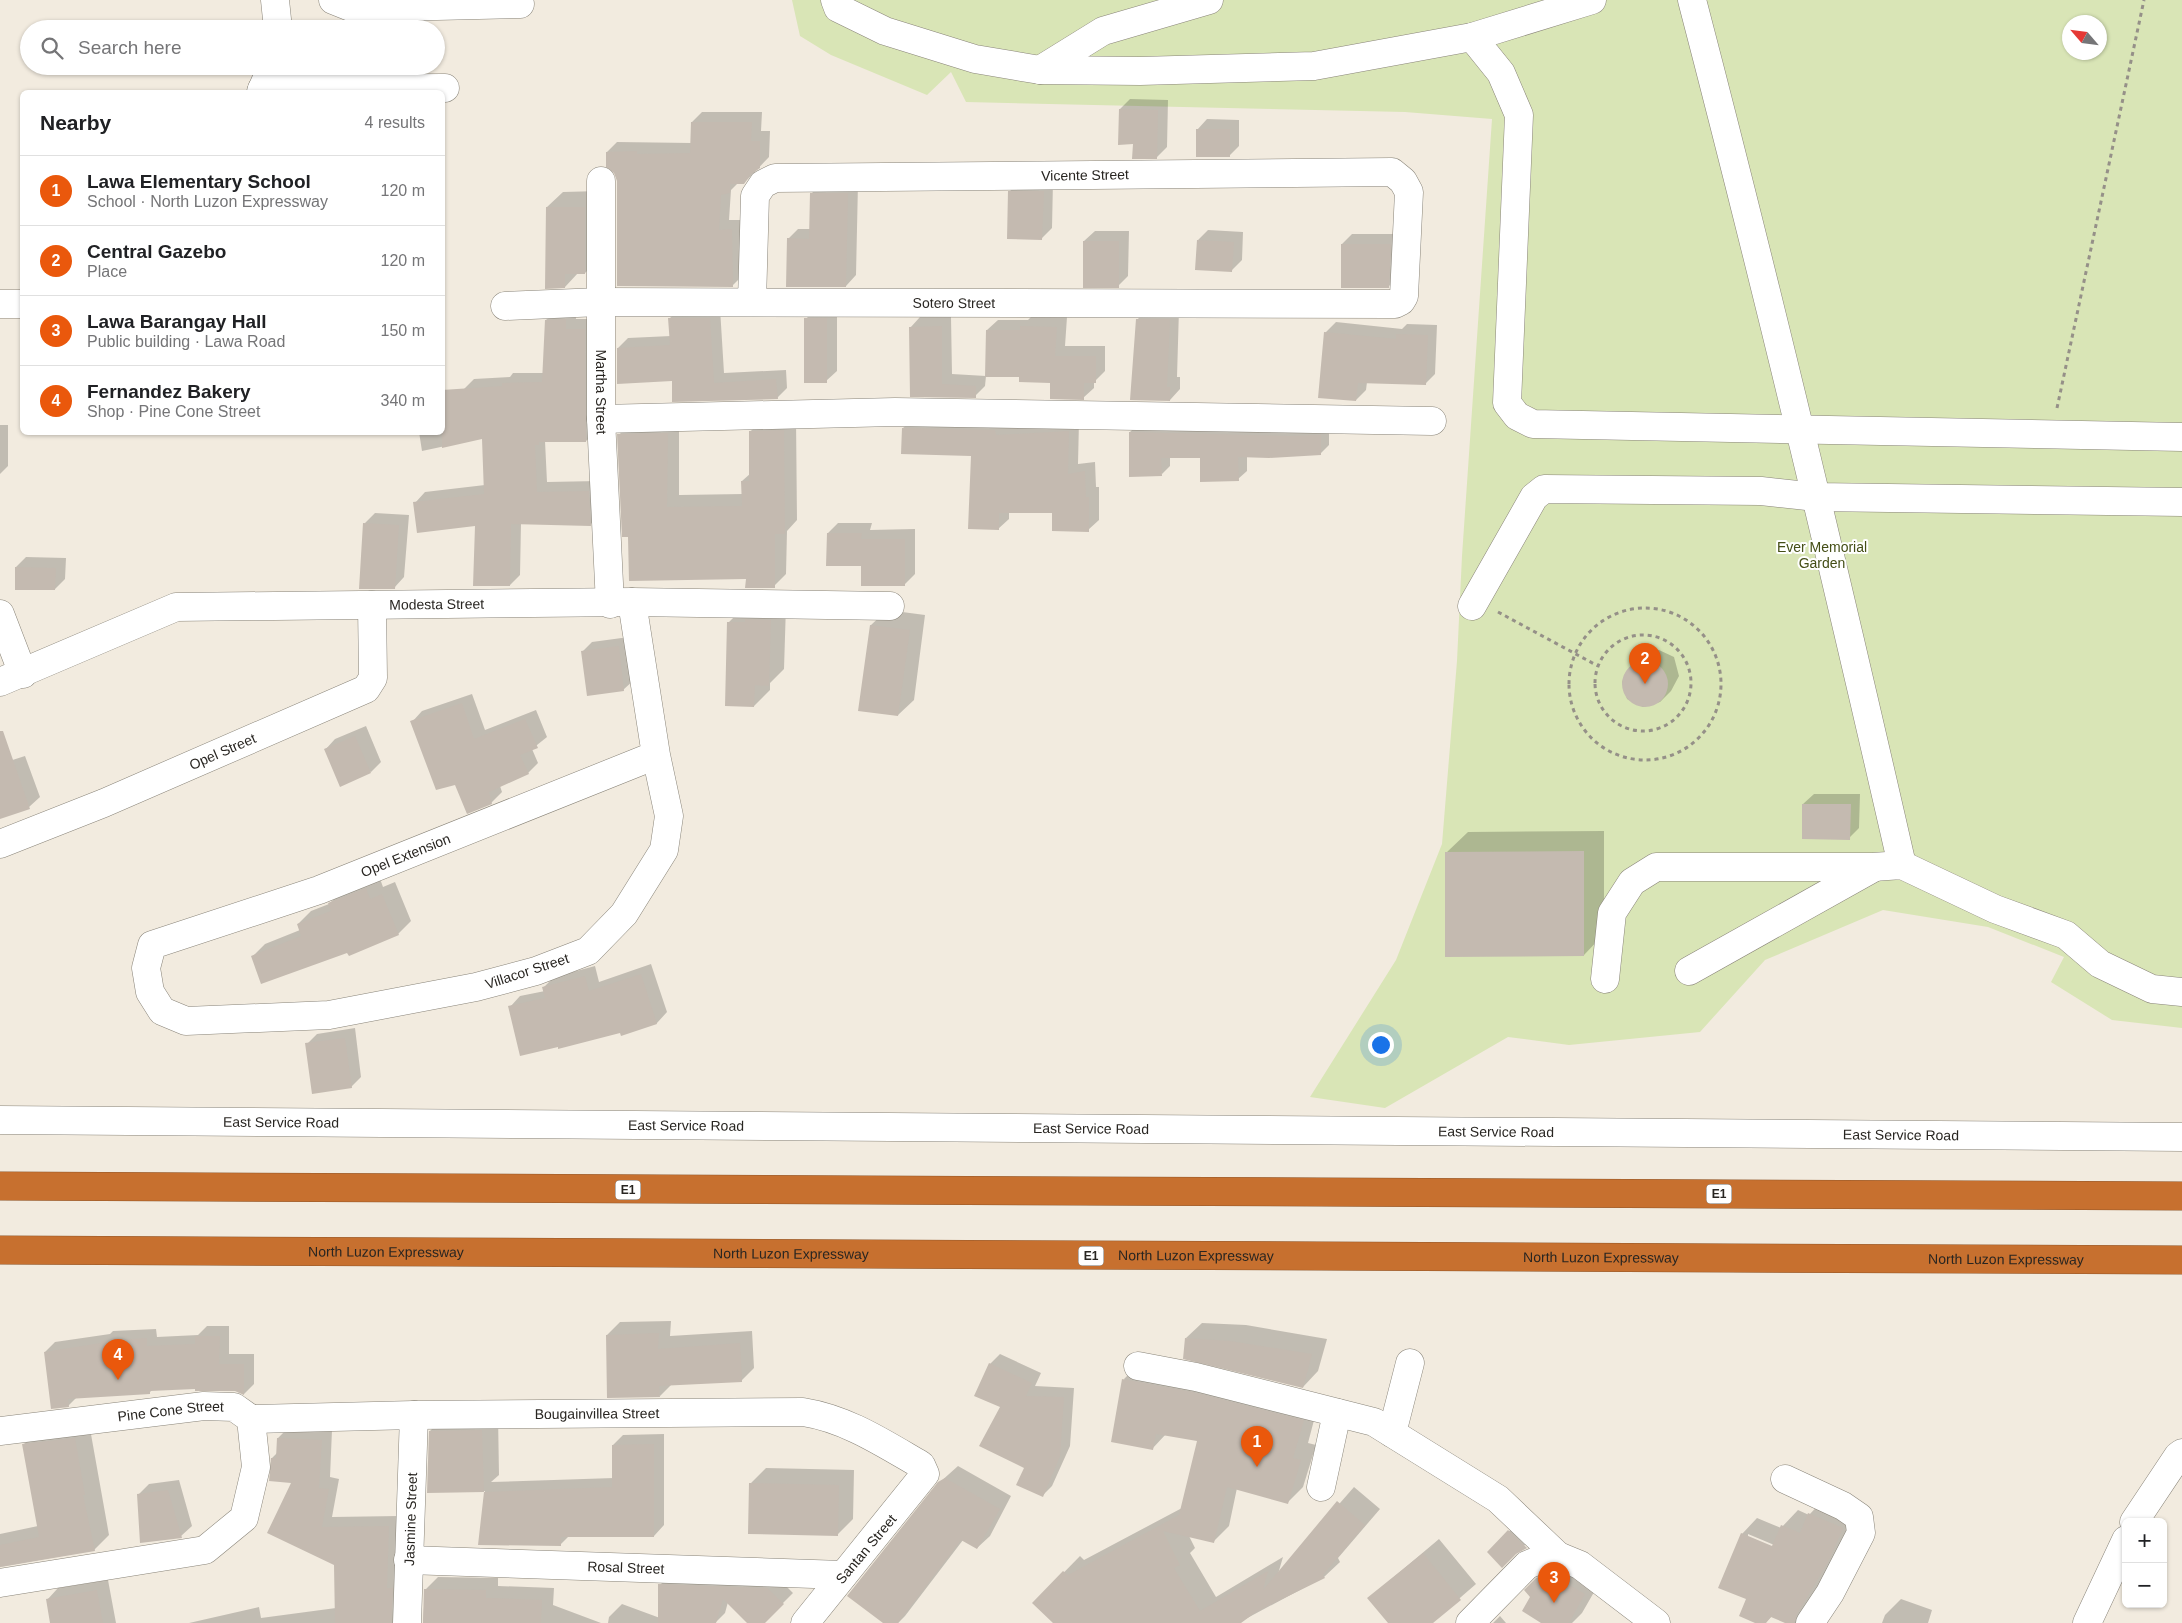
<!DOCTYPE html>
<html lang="en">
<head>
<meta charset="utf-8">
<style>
	body { margin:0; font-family:Arial,sans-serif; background:#f2f2f2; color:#202124 }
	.controls { position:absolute; right:15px; bottom:15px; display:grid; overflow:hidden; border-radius:8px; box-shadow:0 1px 4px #0004 }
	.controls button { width:45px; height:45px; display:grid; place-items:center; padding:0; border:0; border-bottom:1px solid #e0e0e0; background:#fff; color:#202124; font:25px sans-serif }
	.compass { position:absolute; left:2062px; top:15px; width:45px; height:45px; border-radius:50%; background:#fff; box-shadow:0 1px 4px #0004; rotate:298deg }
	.you { position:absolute; left:1380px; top:1044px; width:18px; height:18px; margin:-12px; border:4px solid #fff; border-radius:50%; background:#1a73e8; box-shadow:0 0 0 8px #1a73e833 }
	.badge { display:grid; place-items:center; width:32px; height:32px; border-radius:50%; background:#ea580c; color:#fff; font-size:16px; font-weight:700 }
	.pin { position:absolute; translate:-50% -41px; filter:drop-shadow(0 1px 2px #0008) }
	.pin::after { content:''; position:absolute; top:26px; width:18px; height:15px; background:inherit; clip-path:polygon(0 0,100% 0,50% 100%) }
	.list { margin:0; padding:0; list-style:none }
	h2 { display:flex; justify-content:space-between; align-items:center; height:65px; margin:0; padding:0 20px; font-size:21px }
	h2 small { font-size:16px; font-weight:400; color:#757577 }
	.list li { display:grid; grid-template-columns:32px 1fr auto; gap:15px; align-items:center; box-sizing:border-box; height:70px; padding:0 20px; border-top:1px solid #e0e0e0 }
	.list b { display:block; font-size:19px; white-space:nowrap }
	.list p { margin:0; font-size:16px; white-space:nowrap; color:#757577 }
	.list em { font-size:16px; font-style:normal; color:#757577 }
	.icon { flex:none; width:28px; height:28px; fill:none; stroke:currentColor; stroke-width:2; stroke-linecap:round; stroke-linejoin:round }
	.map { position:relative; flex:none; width:2182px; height:1623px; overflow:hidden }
	.search { position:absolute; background:#fff; box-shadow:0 1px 4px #0004; left:20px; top:20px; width:425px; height:55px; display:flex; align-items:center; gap:12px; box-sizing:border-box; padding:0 18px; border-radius:28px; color:#757577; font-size:19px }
	.panel { position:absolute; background:#fff; box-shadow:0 1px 4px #0004; left:20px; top:90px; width:425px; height:345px; border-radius:8px }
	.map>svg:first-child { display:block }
	.green { fill:#d9e5b6; fill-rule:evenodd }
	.shadow { fill:#0003; fill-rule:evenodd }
	.building { fill:#c4bab0 }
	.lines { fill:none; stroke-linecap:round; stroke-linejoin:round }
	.minor-casing { stroke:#898479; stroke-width:29 }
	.highway-casing { stroke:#8f562a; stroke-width:29 }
	.path { stroke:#959088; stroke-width:3; stroke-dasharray:4 4; stroke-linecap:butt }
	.minor { stroke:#fff; stroke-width:28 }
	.highway { stroke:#c7702f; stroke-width:28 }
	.labels { text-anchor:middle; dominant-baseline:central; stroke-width:4; stroke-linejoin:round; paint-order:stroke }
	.shield { fill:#fff; stroke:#686664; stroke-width:1 }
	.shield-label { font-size:12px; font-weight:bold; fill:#282521 }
	.street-label { font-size:14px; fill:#282521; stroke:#fff }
	.park-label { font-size:14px; fill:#444e16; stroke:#fff }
</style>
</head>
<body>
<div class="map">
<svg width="2182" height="1623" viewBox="0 0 2182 1623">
	<rect width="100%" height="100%" fill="#f2ebdf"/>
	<path class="green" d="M792 0H2182V1028L2112 1020 2051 982 2064 957 1988 927 1883 910 1765 960 1700 1032 1569 1045 1508 1037 1385 1108 1310 1097 1396 960 1442 844 1457 661 1462 556 1492 119 1405 112 966 102 951 72 927 95 831 55 800 36ZM2070 22H2100V52H2070Z"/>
	<path class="shadow" d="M1130 99 1168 100 1167 147 1157 157 1134 143 1120 109Z
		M702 112H762L761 131H770L769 157 744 183H738L731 190 729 220H742L743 275 733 285 618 181 607 152 617 142 692 143V122Z
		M1207 119 1239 120V146L1229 156 1197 130Z
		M1053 181 1052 228 1042 238 1009 192 1020 182Z
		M858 183 856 275 846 286 788 239 798 229H811V194L821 184Z
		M600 191V258L585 273H578L565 287 547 207 563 192Z
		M1208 230 1243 232 1242 260 1232 270 1198 240Z
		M1095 231H1129L1128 276 1118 286 1084 241Z
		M1352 234H1401L1398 277 1388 287 1342 244Z
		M680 308H720L724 373 786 370 787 388 777 398 673 380 618 348 628 338 671 336 670 318Z
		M816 308H837V371L826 381 806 319Z
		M575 309 576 319H595L596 431 586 441H545L547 482 599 481 600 514 590 525 521 523 520 575 510 585 476 525 415 503 425 492 485 485 483 438 422 451 419 432H442L464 389 474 379 510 377 513 373H544L546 320 557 310Z
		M1147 309H1179L1177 377H1180V389L1170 400 1137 320Z
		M1032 316 1067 317 1065 346H1105V371L1094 382V388L1083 398 1052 381 1020 376 987 330 998 320H1028Z
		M920 317H951L952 374 986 376 985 386 975 396 911 395 910 328Z
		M1336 322 1402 329 1407 324 1437 325 1435 374 1425 384 1367 382 1366 390 1356 400 1325 333Z
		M796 418 797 520 787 531 786 574 774 586 630 536 619 435 631 422 679 421V495L743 494 742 481 751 473 750 432 762 419Z
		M914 418 1079 421 1078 464 1095 462 1096 487H1099V520L1088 530 1053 511 1009 512V519L998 529 972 455 903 428Z
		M1139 423 1329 427V445L1320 454 1247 456V471L1238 479 1201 457H1170V466L1162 474 1130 432Z
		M0 425H8V466L0 474Z
		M375 513 409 515 404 577 394 588 365 523Z
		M838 523H872L870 530 915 529V574L905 584 862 565 828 533Z
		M26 557 66 558 65 579 55 589 16 567Z
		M786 605 784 669 770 683V690L754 706 729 622 744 607Z
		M887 610 925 615 914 700 898 715 860 710 871 625Z
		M629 637 634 680 623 690 582 652 592 642Z
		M1659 650 1674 657 1679 676 1671 691 1660 702 1643 707 1627 699 1622 682 1631 665 1642 655Z
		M472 694 485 730 536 710 547 737 532 749 538 763 528 773 500 786 502 792 491 803 412 722 422 711Z
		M366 726 381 762 371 772 325 750 335 739Z
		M25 756 40 797 29 807 0 818V764Z
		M1814 794H1860L1859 828 1849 838 1803 804Z
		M1604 831V934L1584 955 1447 852 1468 832Z
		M379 876 383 887 395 882 411 921 398 934 348 951 252 957 265 944 300 930 298 924 311 911 329 904 342 891Z
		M651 964 667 1012 657 1023 622 1034 621 1031 510 1007 520 996 545 991 544 987 554 977 595 966 599 982Z
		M355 1028 361 1077 351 1087 307 1044 317 1034Z
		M671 1321 670 1336 752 1331 754 1368 741 1381 672 1384 660 1396 607 1335 620 1322Z
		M1202 1323 1246 1325 1327 1339 1318 1371 1303 1387 1186 1338Z
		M207 1326H229V1354H254V1384L244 1394 235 1390 196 1387 152 1390 149 1393 77 1397 68 1406 45 1352 55 1342 110 1334 113 1331 156 1329 157 1337 198 1335Z
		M1000 1354 1041 1373 1035 1386 1074 1388 1070 1446 1052 1486 1043 1495 1025 1468 1001 1407 990 1364Z
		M1139 1364 1318 1405 1308 1443 1316 1445 1303 1487 1288 1502 1237 1488 1229 1526 1213 1542 1189 1536 1195 1548 1190 1553 1216 1597 1283 1557 1278 1574 1354 1487 1380 1509 1338 1558 1340 1562 1324 1577 1238 1623H1055L1034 1603 1080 1556 1084 1560 1182 1508 1198 1440 1166 1434 1152 1449 1124 1379Z
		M446 1415H498L499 1475 491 1482 614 1478 613 1445 623 1435 664 1434V1525L654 1536H569L561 1544H480L485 1491 428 1492 430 1431Z
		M89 1423 109 1535 94 1550 0 1567V1534L38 1526 24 1444 38 1430Z
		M289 1427 332 1430 330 1477 339 1479 332 1517 399 1516 398 1623H189L259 1607 261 1618 336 1608 335 1564 293 1482 272 1458 277 1453 278 1438Z
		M958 1466 1011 1496 990 1536 977 1548 963 1540 905 1616 898 1623H886L939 1483Z
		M766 1468 854 1470 853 1519 838 1534 751 1483Z
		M179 1480 192 1526 181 1536 138 1495 149 1484Z
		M1825 1498 1857 1512 1832 1568 1798 1623H1788L1772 1616 1765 1623H1758L1748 1599 1742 1534 1757 1518 1781 1528 1798 1510 1809 1515ZM1748 1534 1779 1547 1778 1550 1748 1537Z
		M1519 1521 1535 1536 1502 1565 1489 1552Z
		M1439 1539 1476 1584 1431 1623H1389L1369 1598Z
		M1570 1553 1605 1573 1582 1613 1572 1623H1544L1528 1592Z
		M670 1575 778 1578 793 1593 763 1623H749L728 1602 725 1613 715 1623H608L609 1617 622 1604 660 1618V1585Z
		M438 1577 498 1578V1586L554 1588 553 1605 601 1623H423L425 1590Z
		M108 1580 116 1623H51L47 1600 58 1588Z
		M1901 1599 1932 1610 1928 1623H1882L1885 1615Z
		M1500 1616 1506 1623H1493Z"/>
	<path class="building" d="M1119 109 1158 110 1157 159H1132L1133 144 1118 145Z
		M691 122H752L751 141H760V168L750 175 744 184H730V193L721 195 719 230 732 229 733 287 617 286V181L614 173 606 167V152L637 151V154L690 153Z
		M1196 129H1230V157H1196Z
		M1008 191H1044L1042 240 1007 239Z
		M810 193H848L846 287H786L787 238 809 239Z
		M546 207H585V274H565V288L545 289Z
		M1197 240 1234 242 1232 272 1195 270Z
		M1083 241H1119V288H1083Z
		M1341 244H1391L1389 288H1341Z
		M668 318H710L714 383 776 379 778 399 672 402V381L617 384V348L670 345Z
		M804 318H827V383H804Z
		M566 319V329H585L586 442H539V445H535L537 492 589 491 591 526 511 524 510 586H473L475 526 417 533 413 502 484 494 482 439 442 448V390L502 386V383L542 382 545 320Z
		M1136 319H1170L1167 387H1170V401L1130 400Z
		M942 326V384L976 386V398L910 397 909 327Z
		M1020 326 1057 327 1055 356H1096V383H1084V400L1050 399V383L1019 382V377H985L986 330H1020Z
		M1324 332 1396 339V334L1428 335 1426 385 1358 383 1356 401 1318 398Z
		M902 428 995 430 996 435 1069 431 1068 474 1085 471 1086 497H1089V532L1052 531V513H999V530L968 529 971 456 901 454Z
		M784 430 785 534H775V588H745L746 579 629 581 628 537H622L617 434 668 433 667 507 742 506 741 481H749V431Z
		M1129 432 1288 436 1321 435V455L1269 458 1238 457 1239 481 1200 482V458H1161L1162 476 1129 477Z
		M363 523 399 525 395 589H359Z
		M827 533H862L861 539H905V586H861V566H826Z
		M15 567 56 568 55 590H15Z
		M745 619 771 620 769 686 755 685 754 707 725 706 727 622H745Z
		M870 625 910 630 898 716 858 711Z
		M619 646 624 691 587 696 581 651Z
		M1622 684a23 23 0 1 1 46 0a23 23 0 1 1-46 0Z
		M462 703 474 739 525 719 538 748 520 755 529 774 489 792 492 804 467 814 455 785 436 790 410 721Z
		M0 731H3L30 809 0 819Z
		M355 736 371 773 340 787 324 749Z
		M1802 804H1851L1850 840 1802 839Z
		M1584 851V956L1445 957V852Z
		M366 888 370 899 382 894 399 935 349 956 347 953 261 984 251 956 301 936 297 924 331 911 328 903Z
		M641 974 657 1024 621 1036 620 1033 558 1049V1047L520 1056 508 1006 545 998 542 987 585 976 589 991Z
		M345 1038 352 1088 312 1094 305 1043Z
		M659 1333 658 1349 740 1343 742 1382 659 1386 660 1397 607 1398 606 1335Z
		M195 1336H220L219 1364H244V1395L235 1391H195V1389L150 1391V1394L68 1399 69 1407 51 1409 44 1352 101 1343V1341L147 1338V1346L195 1344Z
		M1185 1338 1230 1341 1312 1354 1303 1388 1183 1359Z
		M989 1363 1032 1383 1026 1396 1064 1397 1060 1456 1043 1497 1016 1485 1024 1468 979 1446 1000 1407 974 1396Z
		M1122 1379 1193 1392 1304 1420 1293 1458 1301 1460 1288 1504 1227 1487 1214 1543 1163 1531 1180 1565 1174 1568 1200 1611 1268 1571 1263 1590 1337 1501 1365 1525 1323 1575 1325 1578 1256 1612 1241 1623H1053L1032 1603 1063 1571 1068 1575 1179 1515 1197 1441 1156 1434 1153 1450 1111 1442Z
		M482 1430 484 1492 427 1493 429 1431Z
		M75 1438 85 1495H83L95 1551 0 1567V1545L39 1537 22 1444Z
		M277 1438 322 1440 319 1488 329 1489 322 1527 389 1526 387 1588H393L391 1623H335L334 1565 267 1533 291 1483 269 1481 271 1458H276Z
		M654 1444V1537H561V1546L478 1545 484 1492 612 1487V1445Z
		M945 1478 1000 1509 977 1549 961 1540 898 1623H883L847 1596 938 1482Z
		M749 1483 839 1485 838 1536 748 1534Z
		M168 1490 182 1538 140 1543 137 1494Z
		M1808 1513 1843 1528 1828 1562 1797 1614 1795 1623H1785L1771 1617 1766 1623H1755L1739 1616 1746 1599 1718 1588 1741 1533 1772 1546 1781 1525 1800 1533Z
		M1508 1530 1527 1548 1516 1554 1502 1568 1487 1552Z
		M1423 1553 1461 1600 1433 1623H1388L1367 1598Z
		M1548 1573 1585 1594 1569 1623H1541L1522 1611 1530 1597 1524 1590 1536 1578Z
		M658 1584 767 1588 784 1604 765 1623H747L723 1599 716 1623H658Z
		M424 1589 486 1590V1598L542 1600 541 1623H423Z
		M97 1590 103 1623H50L46 1599Z"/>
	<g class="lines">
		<defs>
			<g id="minor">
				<path d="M275 0 278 29"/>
				<path d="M333 0 353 8 520 4"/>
				<path d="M835 0 838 8 885 31 975 59 1040 70 1140 71 1314 66 1472 37 1592 0"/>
				<path d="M1692 0C1767 287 1836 576 1902 865"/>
				<path d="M1472 37 1501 73 1519 115 1507 403 1517 416 1533 424 2182 437"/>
				<path d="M1040 70 1103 31 1209 0"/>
				<path d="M262 89 445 88"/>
				<path d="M261 92 272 66"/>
				<path id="s1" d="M601 181V419L610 604"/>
				<path d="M0 304H22"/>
				<path id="s2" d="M505 306 600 302 1395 304 1401 301 1404 296 1409 192 1403 181 1392 172 775 178 763 184 755 196 752 302"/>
				<path d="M601 419 895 412 1432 421"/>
				<path id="s3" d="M632 602 656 755 669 816 664 850 624 914 588 951 536 971 476 987 329 1015 186 1021 162 1011 150 992 146 968 152 945 319 890 656 755"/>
				<path d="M1472 606 1534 497 1544 489 1761 491 1816 497 2182 502"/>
				<path d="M0 614 23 674"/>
				<path id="s4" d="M0 682 176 607 632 602 890 606"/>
				<path id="s5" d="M0 844 104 803 366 689 373 678 372 605"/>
				<path d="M1689 971 1873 868"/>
				<path d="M1605 979 1612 913 1632 882 1656 867H1873L1902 865 1995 909 2066 935 2100 964 2152 989 2182 992"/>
				<path id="s6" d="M0 1120 2182 1137"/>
				<path d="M1138 1366 1196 1377 1374 1422 1498 1499 1558 1556"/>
				<path id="s7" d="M251 1419 414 1415 803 1412C847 1419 883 1443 921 1465L925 1474 805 1623"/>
				<path id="s8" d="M0 1431 204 1406 234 1407 251 1419 256 1467 244 1518 205 1550 0 1583"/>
				<path d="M1392 1433 1410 1363"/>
				<path d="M1785 1479 1843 1506 1859 1517 1861 1533 1830 1593 1810 1623"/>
				<path d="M1321 1487 1337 1413"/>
				<path d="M2134 1522 2178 1456 2182 1453"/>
				<path id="s9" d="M408 1560 843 1575"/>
				<path id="s10" d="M407 1623 414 1415"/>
				<path d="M1470 1623 1527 1565 1544 1558 1558 1556 1580 1565 1656 1623"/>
				<path d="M2087 1623 2126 1540"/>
			</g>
			<g id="highway">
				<path d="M0 1186 2182 1196"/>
				<path id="s11" d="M0 1250 2182 1260"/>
			</g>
		</defs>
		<use href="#minor" class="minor-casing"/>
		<use href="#highway" class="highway-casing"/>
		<path class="path" d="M2057 408 2144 0
			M1569 684a76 76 0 1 1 152 0a76 76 0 1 1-152 0Z
			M1498 612 1598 666
			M1595 683a48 48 0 1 1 96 0a48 48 0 1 1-96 0Z"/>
		<use href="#minor" class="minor"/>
		<use href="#highway" class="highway"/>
	</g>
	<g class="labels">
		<g class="shield">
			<rect x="615.5" y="1180.5" width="25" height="19" rx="4"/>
			<rect x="1706.5" y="1184.5" width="25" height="19" rx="4"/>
			<rect x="1078.5" y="1246.5" width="25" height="19" rx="4"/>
		</g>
		<g class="shield-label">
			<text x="628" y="1190">E1</text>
			<text x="1719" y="1194">E1</text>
			<text x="1091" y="1256">E1</text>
		</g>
		<g class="street-label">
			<text transform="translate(1085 175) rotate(-1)">Vicente Street</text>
			<text stroke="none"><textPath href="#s2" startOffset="449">Sotero Street</textPath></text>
			<text stroke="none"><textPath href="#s1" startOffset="211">Martha Street</textPath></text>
			<text stroke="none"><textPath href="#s4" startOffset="452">Modesta Street</textPath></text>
			<text stroke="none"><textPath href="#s5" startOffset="241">Opel Street</textPath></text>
			<text stroke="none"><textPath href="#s3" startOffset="1155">Opel Extension</textPath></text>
			<text transform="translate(527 971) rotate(-18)">Villacor Street</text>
			<text stroke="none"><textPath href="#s6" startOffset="281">East Service Road</textPath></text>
			<text stroke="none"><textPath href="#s6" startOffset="686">East Service Road</textPath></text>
			<text stroke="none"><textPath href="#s6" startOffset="1091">East Service Road</textPath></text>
			<text stroke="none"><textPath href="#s6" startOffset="1496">East Service Road</textPath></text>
			<text stroke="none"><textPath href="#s6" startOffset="1901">East Service Road</textPath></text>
			<text stroke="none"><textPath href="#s11" startOffset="386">North Luzon Expressway</textPath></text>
			<text stroke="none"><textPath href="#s11" startOffset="791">North Luzon Expressway</textPath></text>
			<text stroke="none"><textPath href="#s11" startOffset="1196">North Luzon Expressway</textPath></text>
			<text stroke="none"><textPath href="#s11" startOffset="1601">North Luzon Expressway</textPath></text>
			<text stroke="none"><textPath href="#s11" startOffset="2006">North Luzon Expressway</textPath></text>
			<text stroke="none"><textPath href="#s8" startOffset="172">Pine Cone Street</textPath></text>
			<text stroke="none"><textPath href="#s7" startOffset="346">Bougainvillea Street</textPath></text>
			<text stroke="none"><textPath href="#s10" startOffset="104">Jasmine Street</textPath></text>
			<text transform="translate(866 1549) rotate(-50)">Santan Street</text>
			<text stroke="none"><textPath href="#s9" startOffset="218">Rosal Street</textPath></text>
		</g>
		<g class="park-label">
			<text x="1822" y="547">Ever Memorial<tspan x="1822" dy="16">Garden</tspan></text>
		</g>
	</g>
</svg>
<div class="controls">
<button>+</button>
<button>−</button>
</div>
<svg class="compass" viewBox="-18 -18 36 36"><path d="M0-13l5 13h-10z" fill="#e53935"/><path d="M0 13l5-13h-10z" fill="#757577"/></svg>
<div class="you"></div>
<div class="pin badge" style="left:1257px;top:1467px">1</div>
<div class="pin badge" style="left:1645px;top:684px">2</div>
<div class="pin badge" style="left:1554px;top:1603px">3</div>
<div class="pin badge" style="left:118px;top:1380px">4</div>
<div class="search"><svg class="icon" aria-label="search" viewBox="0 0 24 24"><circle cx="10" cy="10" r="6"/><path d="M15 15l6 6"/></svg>Search here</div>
<section class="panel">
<h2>Nearby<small>4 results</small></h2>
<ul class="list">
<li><span class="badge">1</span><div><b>Lawa Elementary School</b><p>School · North Luzon Expressway</p></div><em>120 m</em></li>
<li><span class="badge">2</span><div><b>Central Gazebo</b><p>Place</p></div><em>120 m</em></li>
<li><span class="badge">3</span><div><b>Lawa Barangay Hall</b><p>Public building · Lawa Road</p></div><em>150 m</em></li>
<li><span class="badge">4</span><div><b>Fernandez Bakery</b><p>Shop · Pine Cone Street</p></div><em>340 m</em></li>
</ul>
</section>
</div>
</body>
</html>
